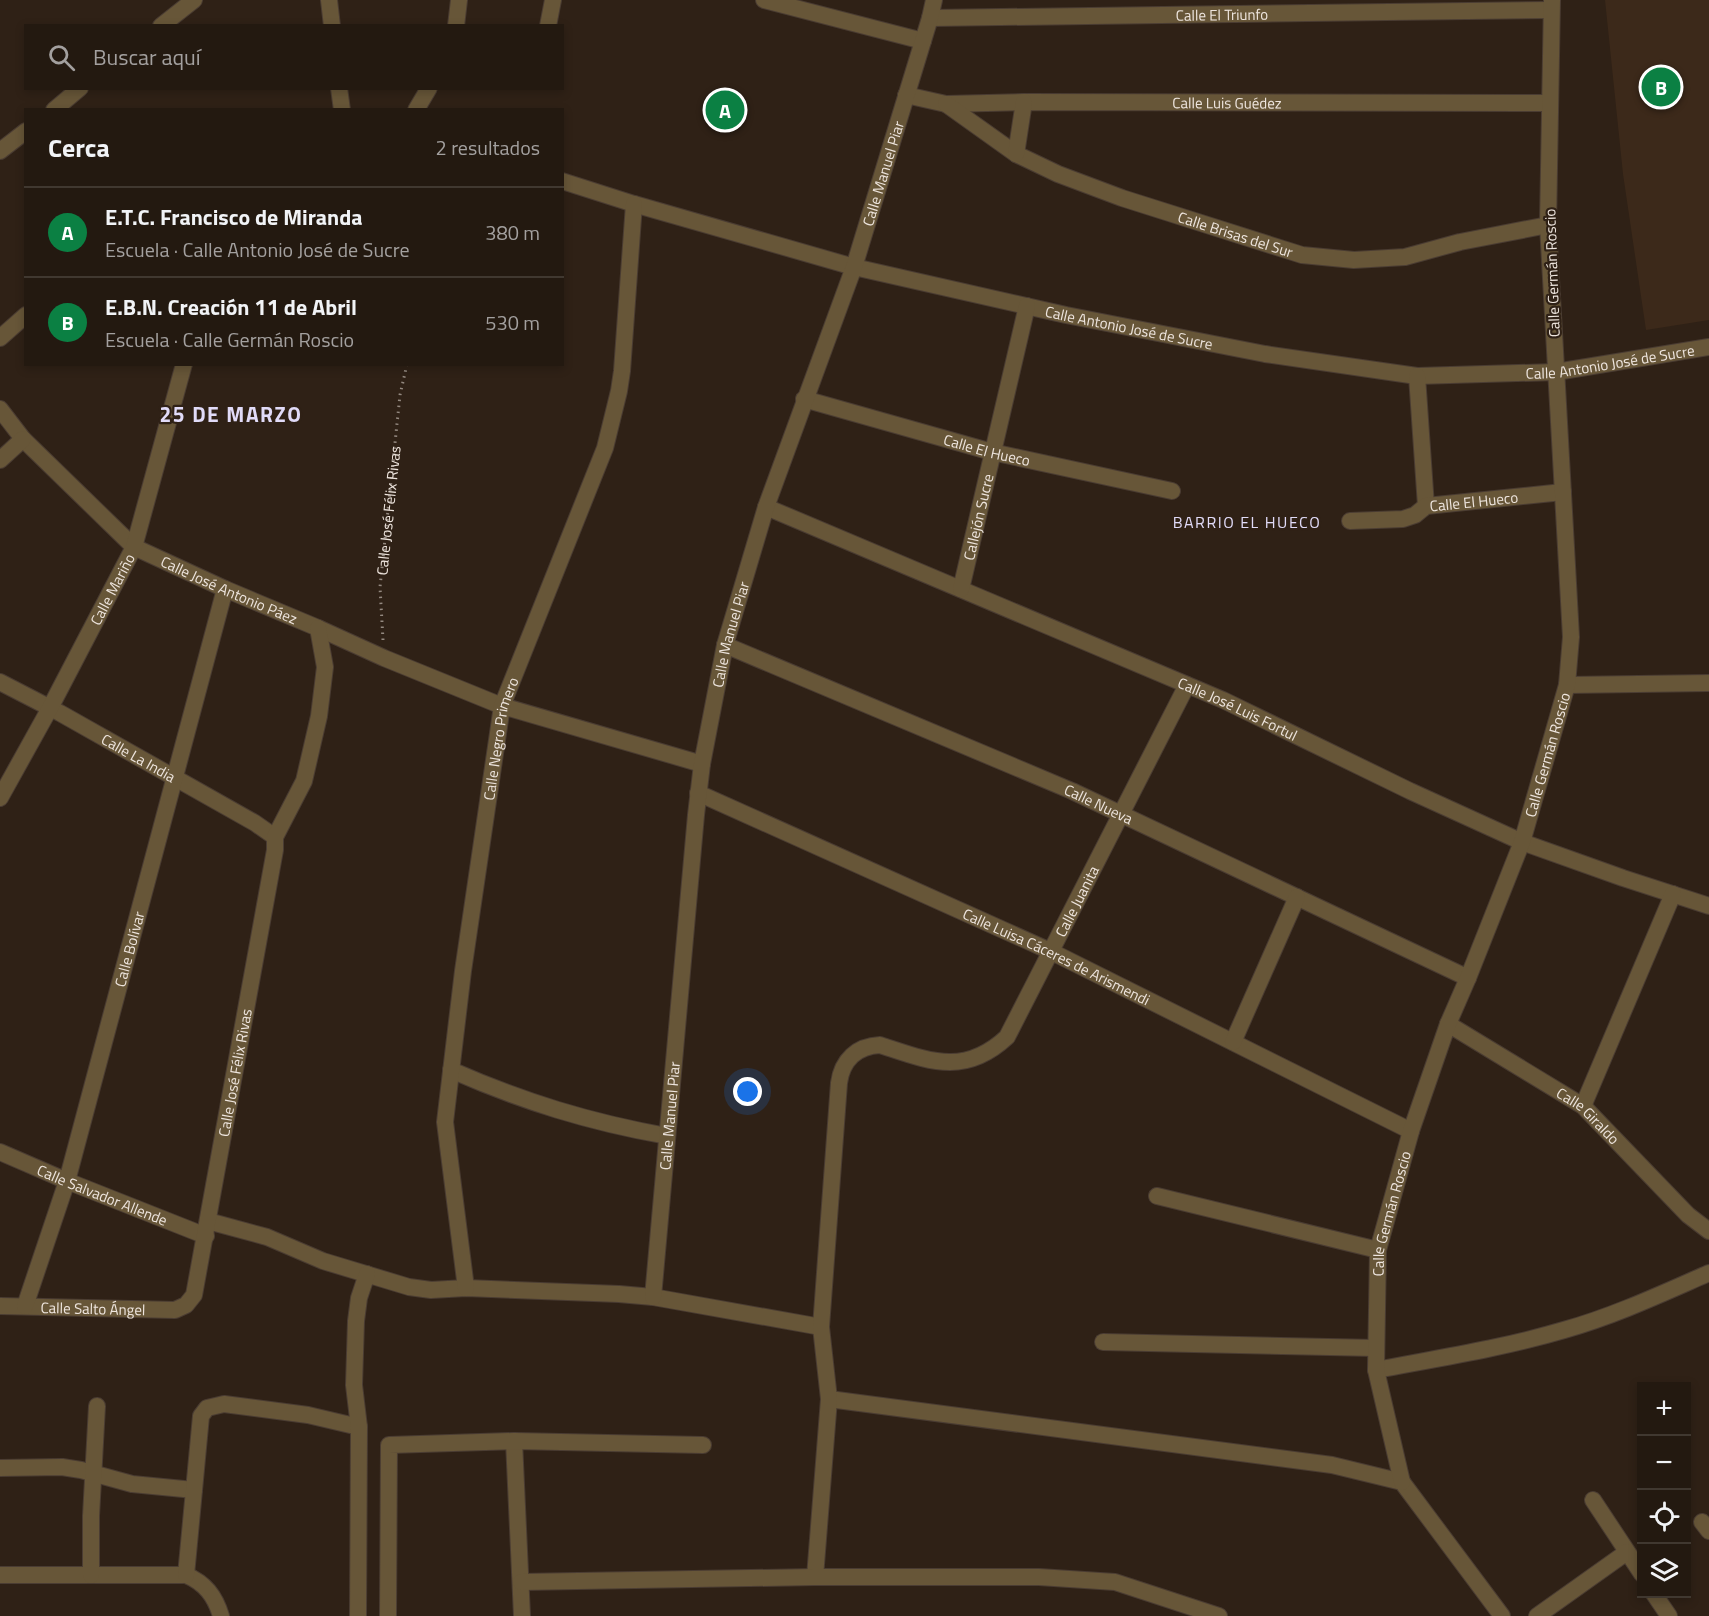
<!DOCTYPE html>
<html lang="es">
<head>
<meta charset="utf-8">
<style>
	body { margin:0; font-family:"Titillium Web",sans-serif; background:#2b2219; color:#f1f3f6 }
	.controls { position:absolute; right:18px; bottom:18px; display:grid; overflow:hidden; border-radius:0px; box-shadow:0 3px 9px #0003 }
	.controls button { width:54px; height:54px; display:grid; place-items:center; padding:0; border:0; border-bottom:2px solid #403830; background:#231910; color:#f1f3f6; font:30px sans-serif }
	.you { position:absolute; left:748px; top:1092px; width:21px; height:21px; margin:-15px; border:4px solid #fff; border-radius:50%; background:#1a73e8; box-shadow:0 0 0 9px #1a73e833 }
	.badge { display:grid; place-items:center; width:39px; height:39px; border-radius:50%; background:#0b8043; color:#fff; font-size:20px; font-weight:700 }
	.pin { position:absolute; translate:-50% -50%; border:3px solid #fff; box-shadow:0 2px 6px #0006 }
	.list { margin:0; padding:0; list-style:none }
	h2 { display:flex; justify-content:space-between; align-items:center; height:78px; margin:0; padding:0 24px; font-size:26px }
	h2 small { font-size:20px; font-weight:400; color:#a3a09f }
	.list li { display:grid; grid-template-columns:39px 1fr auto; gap:18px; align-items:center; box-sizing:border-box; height:90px; padding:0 24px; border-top:2px solid #403830 }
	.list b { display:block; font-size:22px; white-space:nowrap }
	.list p { margin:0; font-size:20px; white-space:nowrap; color:#a3a09f }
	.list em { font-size:20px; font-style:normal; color:#a3a09f }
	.icon { flex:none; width:33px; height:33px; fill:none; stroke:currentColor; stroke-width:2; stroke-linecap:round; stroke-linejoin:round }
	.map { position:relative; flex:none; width:1709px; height:1616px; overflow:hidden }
	.search { position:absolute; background:#231910; box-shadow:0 3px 9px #0003; left:24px; top:24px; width:540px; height:66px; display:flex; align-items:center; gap:15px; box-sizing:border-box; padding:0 21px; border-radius:0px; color:#a3a09f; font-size:22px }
	.panel { position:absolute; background:#231910; box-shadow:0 3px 9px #0003; left:24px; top:108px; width:540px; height:258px; border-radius:0px }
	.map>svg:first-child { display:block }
	.built { fill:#3c291a }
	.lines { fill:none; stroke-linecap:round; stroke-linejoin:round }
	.street-casing { stroke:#4a3c32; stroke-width:18 }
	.path { stroke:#948980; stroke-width:3; stroke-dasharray:1.5 4.5; stroke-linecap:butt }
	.street { stroke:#675638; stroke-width:16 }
	.labels { text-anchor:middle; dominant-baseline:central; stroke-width:4.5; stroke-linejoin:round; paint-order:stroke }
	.street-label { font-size:15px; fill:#eee5de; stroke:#2f2116 }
	.neighbourhood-label { font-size:16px; letter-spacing:1.5px; fill:#e1dbf8; stroke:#2f2116 }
	.district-label { font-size:21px; font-weight:bold; letter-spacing:1.5px; fill:#e1dbf8; stroke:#2f2116 }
</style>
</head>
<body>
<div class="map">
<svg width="1709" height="1616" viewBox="0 0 1709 1616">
	<rect width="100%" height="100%" fill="#2f2116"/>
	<path class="built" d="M1605 0H1709V320L1646 330 1623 174Z"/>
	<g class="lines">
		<defs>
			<g id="street">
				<path d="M329 0 332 26"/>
				<path d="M764 0 923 41"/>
				<path id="s2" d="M930 18 1551 10"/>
				<path d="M161 26 194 0"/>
				<path d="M456 26 459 0"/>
				<path d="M548 26 553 0"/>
				<path d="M339 88 342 110"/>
				<path id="s3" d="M906 95 946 104 1024 102 1550 103"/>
				<path id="s4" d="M946 104 1016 154 1058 174 1122 198 1302 255 1354 260 1405 257 1460 242 1548 225"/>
				<path d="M54 110 80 88"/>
				<path d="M416 110 429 88"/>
				<path d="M0 151 26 131"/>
				<path d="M1016 154 1024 102"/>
				<path id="s5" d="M562 181 634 204 854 267 1066 315 1265 354 1417 376 1556 372 1709 347"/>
				<path d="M0 338 26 315"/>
				<path d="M1417 376 1426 506"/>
				<path id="s6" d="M804 399 992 452 1172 491"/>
				<path id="s7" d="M0 409 23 439 134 547 225 589 318 628 384 658 502 706 702 764"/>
				<path d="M0 460 23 439"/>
				<path id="s8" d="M766 507 1223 700 1410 791 1522 842 1623 878 1709 906"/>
				<path id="s9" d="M1350 521 1403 519 1415 515 1426 506 1563 492"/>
				<path id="s10" d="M961 589 1027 306"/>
				<path id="s11" d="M725 645 1072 791 1468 978"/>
				<path id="s12" d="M0 682 60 713 255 823 275 837"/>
				<path d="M1567 685 1709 683"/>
				<path id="s13" d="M698 793 1050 951 1411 1131"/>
				<path id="s14" d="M0 798 50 708 134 547 184 364"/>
				<path id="s15" d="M1448 1024 1583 1106 1688 1215 1709 1231"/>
				<path d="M1233 1042 1297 897"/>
				<path d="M451 1070C524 1102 589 1122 667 1136"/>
				<path d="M1583 1106 1673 894"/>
				<path id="s16" d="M0 1152 67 1181 206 1236"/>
				<path d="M1157 1196 1378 1250"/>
				<path d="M208 1221 267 1237 323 1261 409 1287 431 1290 466 1288 619 1294 653 1297 821 1327"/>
				<path id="s17" d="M466 1288 445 1122 463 971 502 706 605 448 619 391 622 371 634 204"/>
				<path id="s18" d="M653 1297 696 815 702 764 725 645 766 507 854 267 930 18 934 0"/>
				<path id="s19" d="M0 1306 175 1310 186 1305 194 1295 275 850V837L304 781 319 716 325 667 318 628"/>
				<path id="s20" d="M25 1306 67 1181 225 589"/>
				<path d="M1103 1342 1376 1348"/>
				<path d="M1376 1370C1439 1358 1503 1348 1564 1330 1614 1316 1661 1294 1709 1273"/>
				<path d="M829 1399 1332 1465 1402 1482 1502 1616"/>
				<path d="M514 1441 522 1616"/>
				<path d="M0 1468 62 1467 81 1470 132 1484 194 1490"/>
				<path id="s21" d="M1402 1482 1376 1370 1378 1250 1411 1131 1448 1024 1468 978 1522 842 1567 685 1571 637 1548 225 1552 0"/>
				<path d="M1593 1500 1642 1574"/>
				<path d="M1702 1522 1709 1531"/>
				<path d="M0 1575H186C205 1583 215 1596 221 1616"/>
				<path d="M91 1575V1516L97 1406"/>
				<path d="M186 1575 201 1416 207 1408 224 1404 308 1415 359 1427"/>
				<path id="s22" d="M815 1577 829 1399 821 1327 839 1083C842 1060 857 1046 880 1045 929 1061 964 1077 1007 1037L1187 685"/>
				<path d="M521 1582 815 1577H1039L1115 1582 1219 1616"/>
				<path d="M1654 1594 1669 1616"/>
				<path d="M358 1616 359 1427 354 1385 356 1321 359 1298 367 1274"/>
				<path d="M388 1616 389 1445 514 1441 703 1445"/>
				<path d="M1537 1616 1627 1552"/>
			</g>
		</defs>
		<use href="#street" class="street-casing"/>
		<path class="path" id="s1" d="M383 640 380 587 400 395 407 364"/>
		<use href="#street" class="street"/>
	</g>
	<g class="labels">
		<g class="street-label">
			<text stroke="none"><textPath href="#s2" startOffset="292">Calle El Triunfo</textPath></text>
			<text stroke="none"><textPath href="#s3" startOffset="322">Calle Luis Guédez</textPath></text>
			<text stroke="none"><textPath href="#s18" startOffset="1154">Calle Manuel Piar</textPath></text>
			<text stroke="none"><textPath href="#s4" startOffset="320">Calle Brisas del Sur</textPath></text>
			<text transform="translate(1552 273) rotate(-92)">Calle Germán Roscio</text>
			<text stroke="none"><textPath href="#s5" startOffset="586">Calle Antonio José de Sucre</textPath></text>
			<text stroke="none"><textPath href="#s5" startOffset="1072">Calle Antonio José de Sucre</textPath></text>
			<text stroke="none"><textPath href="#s6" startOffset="190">Calle El Hueco</textPath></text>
			<text stroke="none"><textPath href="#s9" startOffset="128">Calle El Hueco</textPath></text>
			<text stroke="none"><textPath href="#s1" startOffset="130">Calle José Félix Rivas</textPath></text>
			<text stroke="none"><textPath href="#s10" startOffset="74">Callejón Sucre</textPath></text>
			<text stroke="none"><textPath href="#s14" startOffset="237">Calle Mariño</textPath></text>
			<text stroke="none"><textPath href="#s7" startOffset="297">Calle José Antonio Páez</textPath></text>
			<text stroke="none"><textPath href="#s18" startOffset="668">Calle Manuel Piar</textPath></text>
			<text stroke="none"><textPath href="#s8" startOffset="513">Calle José Luis Fortul</textPath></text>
			<text stroke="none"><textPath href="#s17" startOffset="555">Calle Negro Primero</textPath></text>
			<text stroke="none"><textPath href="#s21" startOffset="759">Calle Germán Roscio</textPath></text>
			<text stroke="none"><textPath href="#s12" startOffset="158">Calle La India</textPath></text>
			<text stroke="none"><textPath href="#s11" startOffset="406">Calle Nueva</textPath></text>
			<text stroke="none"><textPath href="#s22" startOffset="846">Calle Juanita</textPath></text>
			<text stroke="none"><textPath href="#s20" startOffset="372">Calle Bolívar</textPath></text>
			<text stroke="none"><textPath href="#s13" startOffset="394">Calle Luisa Cáceres de Arismendi</textPath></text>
			<text stroke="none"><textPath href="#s19" startOffset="426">Calle José Félix Rivas</textPath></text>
			<text stroke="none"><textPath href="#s18" startOffset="182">Calle Manuel Piar</textPath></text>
			<text stroke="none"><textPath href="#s15" startOffset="168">Calle Giraldo</textPath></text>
			<text stroke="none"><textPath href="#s16" startOffset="111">Calle Salvador Allende</textPath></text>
			<text stroke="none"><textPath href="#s21" startOffset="273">Calle Germán Roscio</textPath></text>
			<text stroke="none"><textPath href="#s19" startOffset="93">Calle Salto Ángel</textPath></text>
		</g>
		<g class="neighbourhood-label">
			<text x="1247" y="522">BARRIO EL HUECO</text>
		</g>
		<g class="district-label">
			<text x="231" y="414">25 DE MARZO</text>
		</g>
	</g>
</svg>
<div class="controls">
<button>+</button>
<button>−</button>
<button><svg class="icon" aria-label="locate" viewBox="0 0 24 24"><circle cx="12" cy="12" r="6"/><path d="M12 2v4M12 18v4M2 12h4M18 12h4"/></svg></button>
<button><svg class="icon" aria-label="layers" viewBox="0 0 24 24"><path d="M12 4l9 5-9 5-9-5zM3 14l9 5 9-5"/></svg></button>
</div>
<div class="you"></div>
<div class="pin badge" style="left:725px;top:110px">A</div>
<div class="pin badge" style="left:1661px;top:87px">B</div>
<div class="search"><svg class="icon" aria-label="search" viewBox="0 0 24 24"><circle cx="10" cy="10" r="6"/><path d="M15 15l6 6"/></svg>Buscar aquí</div>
<section class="panel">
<h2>Cerca<small>2 resultados</small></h2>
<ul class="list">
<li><span class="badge">A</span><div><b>E.T.C. Francisco de Miranda</b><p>Escuela · Calle Antonio José de Sucre</p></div><em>380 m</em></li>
<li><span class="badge">B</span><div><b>E.B.N. Creación 11 de Abril</b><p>Escuela · Calle Germán Roscio</p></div><em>530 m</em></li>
</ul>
</section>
</div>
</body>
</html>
